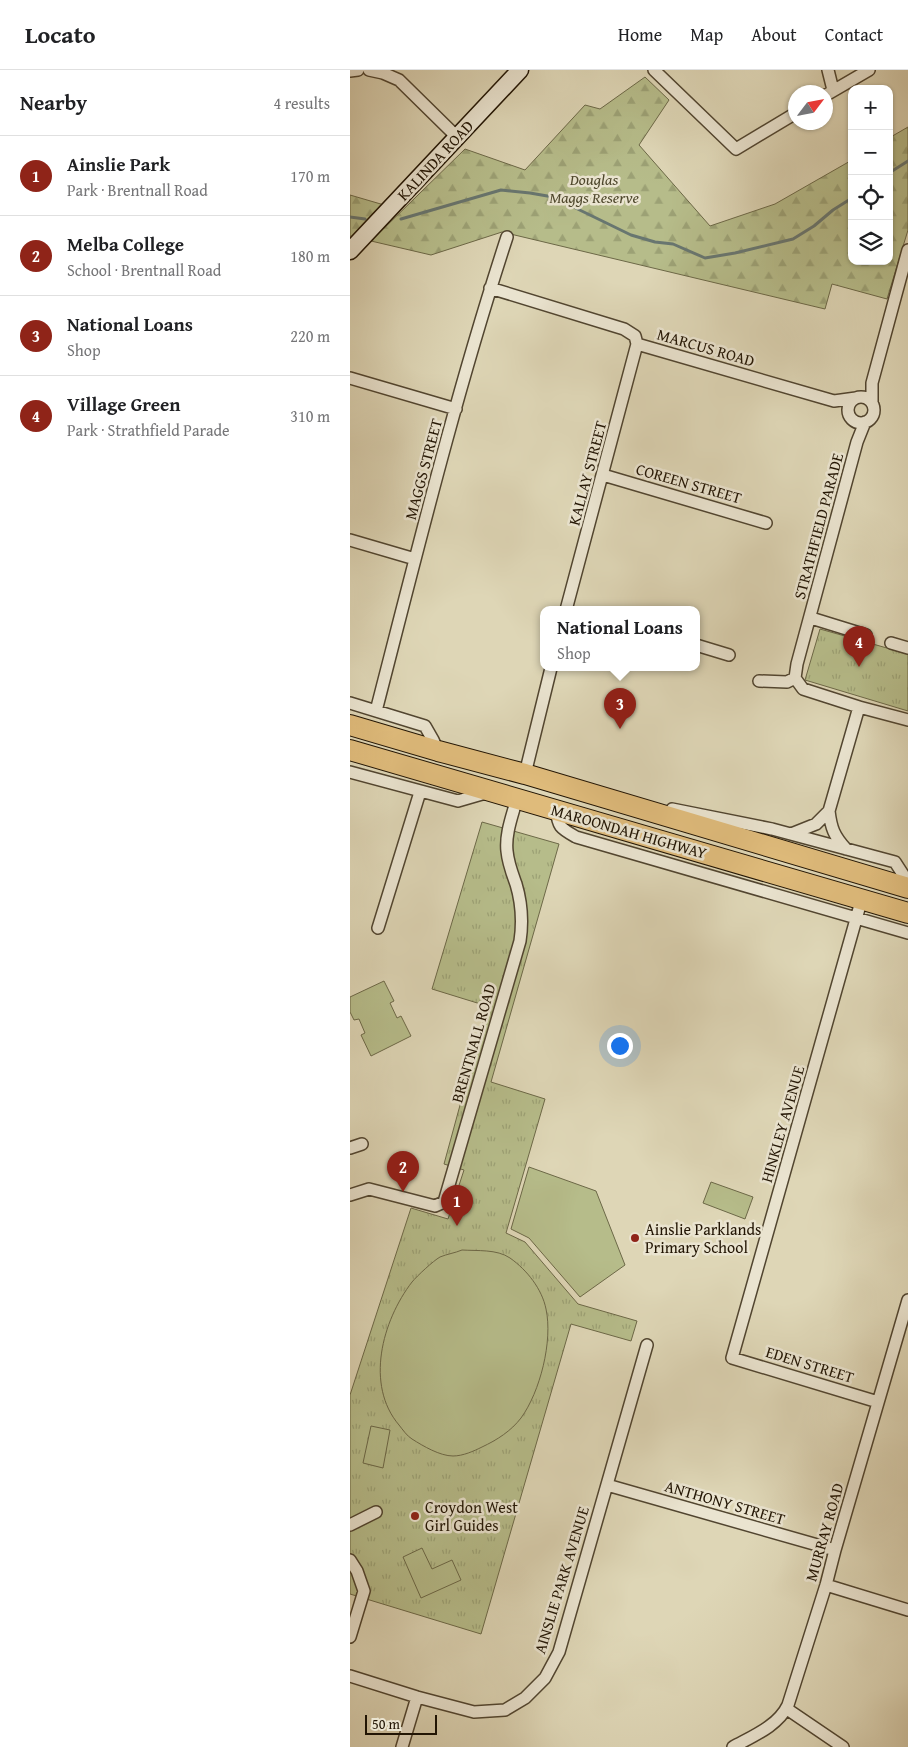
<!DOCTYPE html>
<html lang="en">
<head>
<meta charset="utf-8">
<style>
	body { margin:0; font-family:"Gentium Book Plus",serif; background:#f2f2f2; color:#202124 }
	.controls { position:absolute; right:15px; top:15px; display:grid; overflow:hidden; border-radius:10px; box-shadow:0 1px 4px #0004 }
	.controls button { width:45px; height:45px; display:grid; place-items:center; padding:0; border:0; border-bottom:1px solid #e0e0e0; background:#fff; color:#202124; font:25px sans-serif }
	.compass { position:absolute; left:438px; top:15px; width:45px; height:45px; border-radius:50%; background:#fff; box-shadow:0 1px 4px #0004; rotate:58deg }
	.scale { position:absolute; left:15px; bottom:12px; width:72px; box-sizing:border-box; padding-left:5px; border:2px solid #221504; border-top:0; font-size:14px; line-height:18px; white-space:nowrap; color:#221504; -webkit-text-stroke:4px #eae4d0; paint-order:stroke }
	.you { position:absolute; left:269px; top:975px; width:18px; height:18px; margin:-12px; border:4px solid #fff; border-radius:50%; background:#1a73e8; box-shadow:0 0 0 8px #1a73e833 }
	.badge { display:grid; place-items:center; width:32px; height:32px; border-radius:50%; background:#8f2418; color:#fff; font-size:16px; font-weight:700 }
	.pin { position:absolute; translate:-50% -41px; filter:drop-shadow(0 1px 2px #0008) }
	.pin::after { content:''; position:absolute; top:26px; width:18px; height:15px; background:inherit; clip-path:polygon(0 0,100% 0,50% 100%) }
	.popup { position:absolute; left:190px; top:536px; width:160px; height:65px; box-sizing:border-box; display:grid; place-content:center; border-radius:10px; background:#fff; filter:drop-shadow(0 1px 4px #0005); font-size:16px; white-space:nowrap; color:#757577 }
	.popup b { font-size:19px; color:#202124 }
	.popup::after { content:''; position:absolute; left:50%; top:100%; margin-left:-10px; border:10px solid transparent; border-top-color:#fff }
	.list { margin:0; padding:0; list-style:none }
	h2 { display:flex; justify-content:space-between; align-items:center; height:65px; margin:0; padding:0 20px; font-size:21px }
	h2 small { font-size:16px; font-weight:400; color:#757577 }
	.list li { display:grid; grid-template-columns:32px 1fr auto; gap:15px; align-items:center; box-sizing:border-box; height:80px; padding:0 20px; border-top:1px solid #e0e0e0 }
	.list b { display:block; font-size:19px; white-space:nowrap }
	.list p { margin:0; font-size:16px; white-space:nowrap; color:#757577 }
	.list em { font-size:16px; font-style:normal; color:#757577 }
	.icon { flex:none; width:28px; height:28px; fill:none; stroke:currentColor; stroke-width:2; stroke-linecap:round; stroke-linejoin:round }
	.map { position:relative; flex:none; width:558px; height:1677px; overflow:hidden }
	header { display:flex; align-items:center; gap:30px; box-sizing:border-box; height:70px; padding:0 25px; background:#fff; border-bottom:1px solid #e0e0e0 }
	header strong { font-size:24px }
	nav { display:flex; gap:28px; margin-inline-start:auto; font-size:18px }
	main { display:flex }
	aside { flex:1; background:#fff }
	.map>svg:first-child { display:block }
	.grass { fill:url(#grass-tufts); stroke:#6c6847 }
	.forest { fill:url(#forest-firs); stroke:#6c6847 }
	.pitch { fill:#b6bc8a; stroke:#6c6847 }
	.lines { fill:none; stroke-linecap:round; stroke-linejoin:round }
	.stream { stroke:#687670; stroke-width:3 }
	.street-casing { stroke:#514530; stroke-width:14 }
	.secondary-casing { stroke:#221504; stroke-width:19 }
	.highway-casing { stroke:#221504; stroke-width:22 }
	.street { stroke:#eae4d0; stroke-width:11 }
	.secondary { stroke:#eae4d0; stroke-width:16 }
	.highway { stroke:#dfbb7b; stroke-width:20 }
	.poi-dot { fill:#8f2418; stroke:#eae4d0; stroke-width:2 }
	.labels { text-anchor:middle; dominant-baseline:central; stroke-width:5; stroke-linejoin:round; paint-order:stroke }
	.street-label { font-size:16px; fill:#221504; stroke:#eae4d0 }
	.park-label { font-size:16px; font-style:italic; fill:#4e472c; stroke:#eae4d0 }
	.poi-label { font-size:16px; fill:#221504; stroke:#eae4d0; text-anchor:start }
</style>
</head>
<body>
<header>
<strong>Locato</strong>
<nav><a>Home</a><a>Map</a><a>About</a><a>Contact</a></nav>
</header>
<main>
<aside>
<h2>Nearby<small>4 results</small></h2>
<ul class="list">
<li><span class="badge">1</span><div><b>Ainslie Park</b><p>Park · Brentnall Road</p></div><em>170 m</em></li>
<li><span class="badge">2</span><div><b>Melba College</b><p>School · Brentnall Road</p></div><em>180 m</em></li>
<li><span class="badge">3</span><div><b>National Loans</b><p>Shop</p></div><em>220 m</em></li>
<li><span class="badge">4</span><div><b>Village Green</b><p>Park · Strathfield Parade</p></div><em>310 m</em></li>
</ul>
</aside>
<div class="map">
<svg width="558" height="1677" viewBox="0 0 558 1677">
	<defs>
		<pattern id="grass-tufts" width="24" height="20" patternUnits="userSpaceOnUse" patternTransform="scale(1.25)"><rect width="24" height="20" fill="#b6bc8a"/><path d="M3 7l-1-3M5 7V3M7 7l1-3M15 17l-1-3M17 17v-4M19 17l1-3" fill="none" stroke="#9ca175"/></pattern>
		<pattern id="forest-firs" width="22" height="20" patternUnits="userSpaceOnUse" patternTransform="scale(1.25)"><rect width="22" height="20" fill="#b6bc8a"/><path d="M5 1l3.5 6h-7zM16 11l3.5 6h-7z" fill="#9ca175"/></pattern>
	</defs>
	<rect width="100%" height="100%" fill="#ded6b6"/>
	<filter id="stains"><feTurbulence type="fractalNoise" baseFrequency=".004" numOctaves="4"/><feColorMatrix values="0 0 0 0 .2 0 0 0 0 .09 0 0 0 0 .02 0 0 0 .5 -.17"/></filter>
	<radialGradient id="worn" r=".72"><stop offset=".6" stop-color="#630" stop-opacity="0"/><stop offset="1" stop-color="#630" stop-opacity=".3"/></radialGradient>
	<path class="grass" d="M470 559 558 584V641L455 610Z
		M132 752 209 774 141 1012 195 1029 156 1163 175 1172 228 1234 287 1251 281 1271 221 1254 131 1564 0 1524V1325L61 1138 98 1149 114 1100 94 1094 137 936 82 919Z"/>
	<path class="forest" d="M295 7 319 30 289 75 360 156 425 134 502 90V191H539V68L558 57V160L537 229 482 214 475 239 152 162 81 185 21 171 115 79 175 100 235 35 250 39Z
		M0 125 41 137 12 169 0 166Z"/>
	<path class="pitch" d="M34 911 44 931 40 933 47 948 51 946 61 966 21 986 11 965 15 963 9 949 4 950 0 942V927Z
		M179 1097 246 1121 275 1195 230 1227 179 1168 161 1159Z
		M361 1112 403 1127 395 1149 353 1133Z
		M112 1180C127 1181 147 1179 160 1188 177 1200 192 1219 196 1239 203 1271 190 1322 171 1348 161 1361 147 1370 132 1377 124 1381 113 1386 103 1386 90 1386 73 1376 62 1369 57 1366 53 1360 49 1355 15 1315 32 1251 62 1212 67 1206 83 1191 90 1187 97 1184 105 1183 112 1180Z
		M21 1356 40 1360 33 1398 13 1393Z
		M72 1478 82 1499 102 1490 111 1510 71 1528 53 1487Z"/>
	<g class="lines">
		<path class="stream" d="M539 103 558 91
			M0 147 15 149
			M51 149 151 120 180 123 203 127 281 165 305 172 323 174 355 188 385 183 443 169 464 156 483 140 502 128"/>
		<defs>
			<path id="street" d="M19 0 33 3 49 10 107 67
				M304 0 386 79 446 43
				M478 0 483 20
				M0 1 8 0
				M476 25 519 0
				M140 218 274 259 285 266 287 274 484 331 506 328
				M0 308 106 339
				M498 340a13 13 0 1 1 26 0a13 13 0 1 1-26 0Z
				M522 333V313L558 180
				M253 405 416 453
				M0 470 65 489
				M216 540 287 274
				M461 548 516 565
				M541 573 558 578
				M346 575 379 585
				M409 611 437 612 445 608
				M0 633 75 656 83 670 88 681
				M509 637 558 650
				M26 641C67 482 106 323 157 167
				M0 702 108 731 139 722
				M175 704 201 598
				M206 739C208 757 210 758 226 767L558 863
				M322 739 422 759 545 792 558 812
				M441 764 466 754 479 741
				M496 779C484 766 481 758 479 741L509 637 453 619 445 608 447 594 507 372 515 352
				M512 828 382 1288 528 1332
				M28 858 70 722
				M0 1078 12 1074
				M0 1125 19 1119 85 1136 94 1132 170 871C173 851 172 834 166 814 162 803 158 793 157 781 155 763 163 744 167 728
				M257 1415 485 1480
				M0 1455 26 1442
				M0 1490 7 1501 14 1521 0 1567
				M476 1515 558 1540
				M0 1606 67 1627 124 1642 155 1640 175 1628 195 1608 209 1582 297 1275
				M437 1639 493 1677
				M52 1677 67 1627
				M383 1677C403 1666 428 1656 438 1635L476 1515 485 1480 558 1230"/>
			<path id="secondary" d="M0 181 170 0"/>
			<path id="highway" d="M0 655 88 681 175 704 558 818
				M0 680 558 843"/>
		</defs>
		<use href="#street" class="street-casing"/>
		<use href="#secondary" class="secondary-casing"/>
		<use href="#highway" class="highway-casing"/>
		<use href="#street" class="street"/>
		<use href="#secondary" class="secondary"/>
		<use href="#highway" class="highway"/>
	</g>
	<g class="poi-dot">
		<circle cx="285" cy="1168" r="5"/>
		<circle cx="65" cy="1446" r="5"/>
	</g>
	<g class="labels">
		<g class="street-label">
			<text transform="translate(85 90) rotate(-47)">KALINDA ROAD</text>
			<text transform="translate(356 277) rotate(16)">MARCUS ROAD</text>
			<text transform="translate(73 399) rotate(-75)">MAGGS STREET</text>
			<text transform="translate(237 403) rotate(-75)">KALLAY STREET</text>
			<text transform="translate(339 413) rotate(16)">COREEN STREET</text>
			<text transform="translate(468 456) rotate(-75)">STRATHFIELD PARADE</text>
			<text transform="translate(279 761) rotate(16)">MAROONDAH HIGHWAY</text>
			<text transform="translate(123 973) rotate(-74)">BRENTNALL ROAD</text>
			<text transform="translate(432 1054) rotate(-74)">HINKLEY AVENUE</text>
			<text transform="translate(460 1294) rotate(17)">EDEN STREET</text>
			<text transform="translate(375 1432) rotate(16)">ANTHONY STREET</text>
			<text transform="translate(474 1462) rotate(-74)">MURRAY ROAD</text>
			<text transform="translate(211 1510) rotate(-73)">AINSLIE PARK AVENUE</text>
		</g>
		<g class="park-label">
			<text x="244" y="109">Douglas<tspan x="244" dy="18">Maggs Reserve</tspan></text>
		</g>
		<g class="poi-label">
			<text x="295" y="1159">Ainslie Parklands<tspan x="295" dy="18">Primary School</tspan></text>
			<text x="75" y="1437">Croydon West<tspan x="75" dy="18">Girl Guides</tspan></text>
		</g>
	</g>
	<rect width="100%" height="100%" filter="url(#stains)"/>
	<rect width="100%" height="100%" fill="url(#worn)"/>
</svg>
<div class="controls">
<button>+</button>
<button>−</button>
<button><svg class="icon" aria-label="locate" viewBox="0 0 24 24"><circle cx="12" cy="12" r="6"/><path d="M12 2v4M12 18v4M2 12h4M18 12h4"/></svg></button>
<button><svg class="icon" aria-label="layers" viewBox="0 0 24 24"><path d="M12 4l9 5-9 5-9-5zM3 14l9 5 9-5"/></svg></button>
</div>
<svg class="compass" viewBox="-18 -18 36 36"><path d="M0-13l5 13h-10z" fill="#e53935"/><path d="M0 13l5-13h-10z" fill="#757577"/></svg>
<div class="scale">50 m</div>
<div class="you"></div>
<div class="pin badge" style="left:107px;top:1156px">1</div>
<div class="pin badge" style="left:53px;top:1122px">2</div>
<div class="pin badge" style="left:270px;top:659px">3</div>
<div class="popup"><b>National Loans</b>Shop</div>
<div class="pin badge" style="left:509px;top:597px">4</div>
</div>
</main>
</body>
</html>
